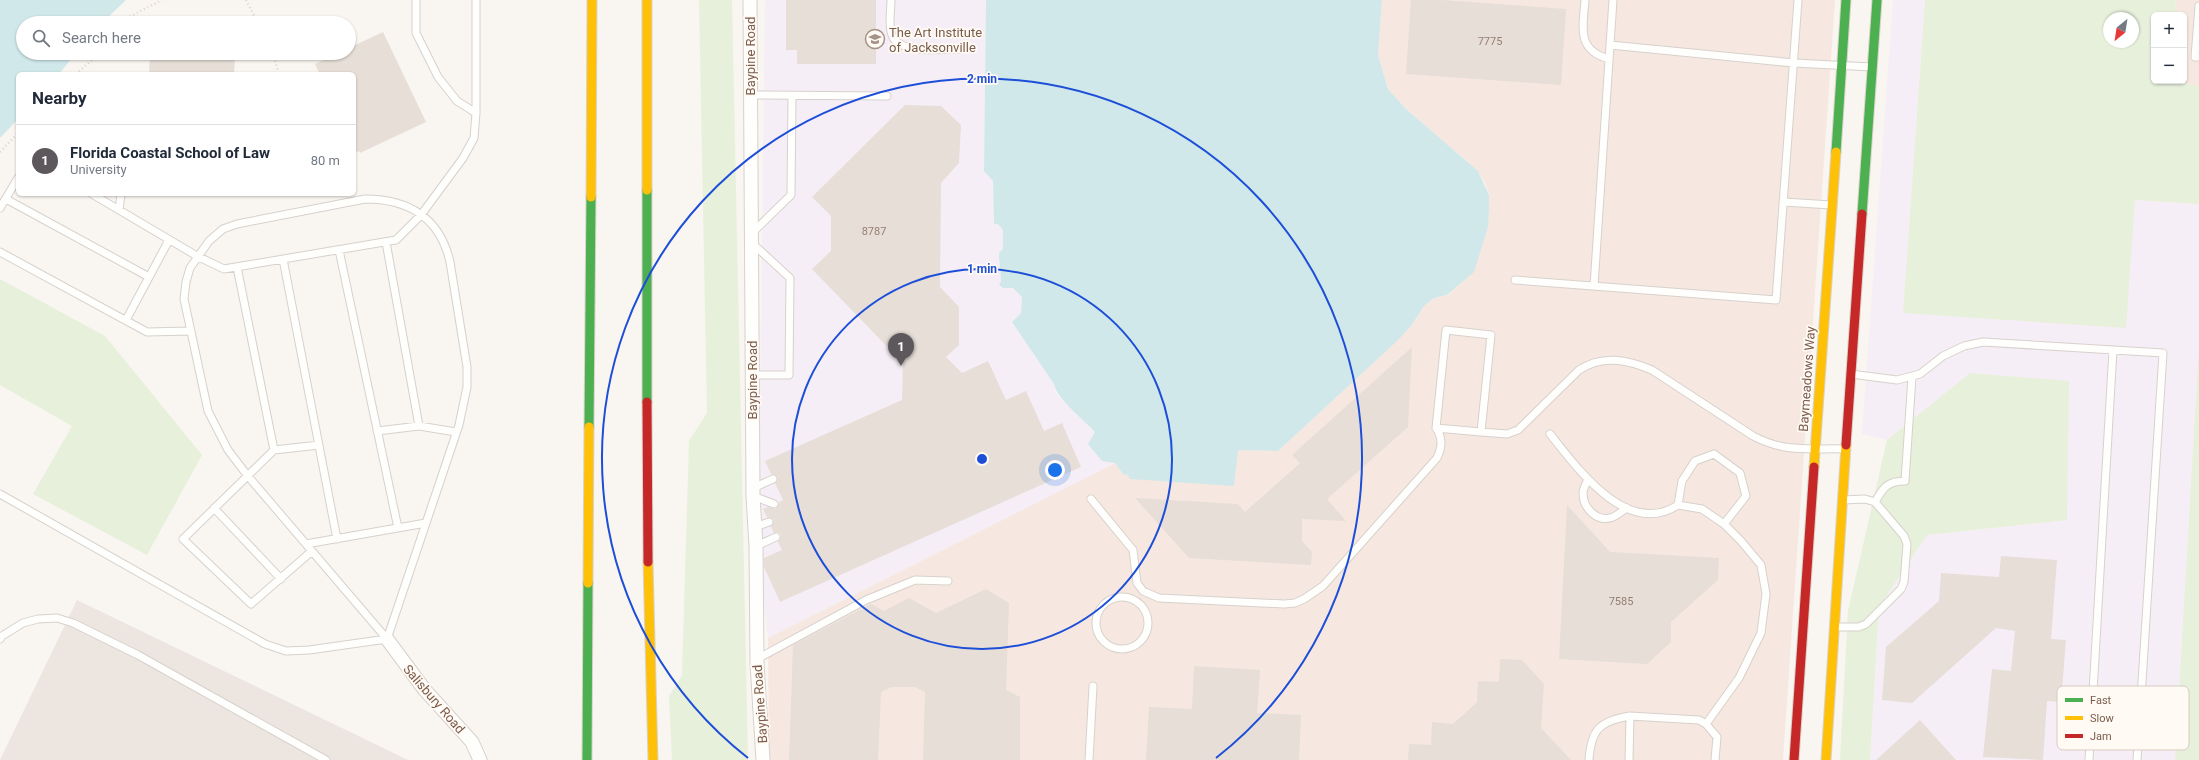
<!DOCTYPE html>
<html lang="en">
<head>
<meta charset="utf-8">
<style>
	body { margin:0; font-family:Roboto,sans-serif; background:#f6f6f7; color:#1f2937 }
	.controls { position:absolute; right:12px; top:12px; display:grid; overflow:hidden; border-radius:6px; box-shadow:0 1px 3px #0004 }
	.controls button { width:36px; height:36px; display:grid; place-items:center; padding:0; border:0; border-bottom:1px solid #e0e1e3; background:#fff; color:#1f2937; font:20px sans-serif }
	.compass { position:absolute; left:2103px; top:12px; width:36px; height:36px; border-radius:50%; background:#fff; box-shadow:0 1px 3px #0004; rotate:210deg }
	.you { position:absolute; left:1055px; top:470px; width:14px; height:14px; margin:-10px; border:3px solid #fff; border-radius:50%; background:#1a73e8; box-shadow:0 0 0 6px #1a73e833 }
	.badge { display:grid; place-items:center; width:26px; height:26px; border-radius:50%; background:#5c585b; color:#fff; font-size:13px; font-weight:700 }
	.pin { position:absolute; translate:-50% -33px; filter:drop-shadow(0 1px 2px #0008) }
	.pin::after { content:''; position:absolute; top:21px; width:14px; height:12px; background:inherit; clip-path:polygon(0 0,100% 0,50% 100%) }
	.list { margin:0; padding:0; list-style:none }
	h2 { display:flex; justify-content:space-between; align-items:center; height:52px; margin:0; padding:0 16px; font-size:17px }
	h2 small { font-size:13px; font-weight:400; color:#747a83 }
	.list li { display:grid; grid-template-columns:26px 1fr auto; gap:12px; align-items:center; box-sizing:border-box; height:72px; padding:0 16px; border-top:1px solid #e0e1e3 }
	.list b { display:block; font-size:15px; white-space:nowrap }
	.list p { margin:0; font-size:13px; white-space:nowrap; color:#747a83 }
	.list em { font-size:13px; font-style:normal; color:#747a83 }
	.icon { flex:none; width:22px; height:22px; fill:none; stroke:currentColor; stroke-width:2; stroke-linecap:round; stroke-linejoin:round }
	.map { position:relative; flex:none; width:2199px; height:760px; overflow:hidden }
	.search { position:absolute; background:#fff; box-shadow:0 1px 3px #0004; left:16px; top:16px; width:340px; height:44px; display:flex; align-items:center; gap:10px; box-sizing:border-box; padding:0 14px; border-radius:22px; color:#747a83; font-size:15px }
	.panel { position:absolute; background:#fff; box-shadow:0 1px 3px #0004; left:16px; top:72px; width:340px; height:124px; border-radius:6px }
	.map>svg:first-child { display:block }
	.commercial { fill:#f6e8e1 }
	.industrial { fill:#ede5e0 }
	.education { fill:#f6eef6 }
	.green { fill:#e7f0db; fill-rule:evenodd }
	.water { fill:#d0e8ea }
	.building { fill:#e6ded7 }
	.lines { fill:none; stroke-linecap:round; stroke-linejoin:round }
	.lane-casing { stroke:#d7d1cb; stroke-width:9 }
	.street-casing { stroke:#d7d1cb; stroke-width:15 }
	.fast-casing { stroke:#d9d2cb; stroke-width:11 }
	.slow-casing { stroke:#d9d2cb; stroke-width:11 }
	.jam-casing { stroke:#d9d2cb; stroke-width:11 }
	.path { stroke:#dcd5d0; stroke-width:2.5; stroke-dasharray:1 3; stroke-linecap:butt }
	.lane { stroke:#fefefd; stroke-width:7 }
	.street { stroke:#fefefd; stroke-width:13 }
	.fast { stroke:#4caf50; stroke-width:9 }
	.slow { stroke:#ffc107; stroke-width:9 }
	.jam { stroke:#c62828; stroke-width:9 }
	.ring { fill:none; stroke:#1d4ed8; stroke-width:2 }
	.labels { text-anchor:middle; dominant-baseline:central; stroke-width:3.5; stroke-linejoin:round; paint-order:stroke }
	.number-label { font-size:11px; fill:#977e72 }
	.poi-label { font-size:13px; fill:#7a5c4d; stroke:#fffaf3; text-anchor:start }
	.street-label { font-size:13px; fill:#7a5c4d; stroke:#fffaf3 }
	.key { fill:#fffaf3; stroke:#d7cbc1; stroke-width:1 }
	.key-label { font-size:11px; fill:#7a5c4d }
	.centre { fill:#1d4ed8; stroke:#fffaf3; stroke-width:2 }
	.ring-label { font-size:12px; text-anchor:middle; font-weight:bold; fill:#1d4ed8; stroke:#fffaf3; stroke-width:3.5; stroke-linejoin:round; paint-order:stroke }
</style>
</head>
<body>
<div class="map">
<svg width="2199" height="760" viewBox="0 0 2199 760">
	<rect width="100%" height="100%" fill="#f9f5f0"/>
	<path class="commercial" d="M1382 0H1835L1783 760H769L768 638 1115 463 1123 474 1238 450 1278 451 1411 326 1424 306 1434 298 1448 295 1473 272 1488 227 1489 195 1485 183 1478 171 1406 109 1388 89 1378 55Z
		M2176 0H2199V86L2173 81H2184V15H2175Z"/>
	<path class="industrial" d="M77 600 408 760H0Z"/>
	<path class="education" d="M765 0H986L984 171 993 181 994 224H998L1003 230V249L999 262 1001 266V282L1003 288H1013L1022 297 1021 313 1012 322 1054 384 1055 391 1062 401 1069 405 1095 432 1115 463 768 638 758 559Z
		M1893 0H1925L1903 313 2135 200 2199 204V344L2175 760H1870L1879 607 1927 535 2067 520 1970 373 1887 440 1862 434Z"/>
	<path class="green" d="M699 0H732L748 760H672L669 696 682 675 689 441 707 413Z
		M1925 0H2176L2175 15H2154V81H2173L2199 86V204L2135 200 2126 328 1903 313ZM2109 18H2133V42H2109Z
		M0 279 105 336 202 455 147 555 33 494 72 426 0 385Z
		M2199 344V760H2175Z
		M1970 373 2069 381 2067 520 1927 535 1879 607 1870 760H1840L1848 611 1887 440Z"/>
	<path class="water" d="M0 0H126L102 23H23V53H76L59 74H18V119L0 138Z
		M986 0H1382L1378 55 1388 89 1406 109 1478 171 1489 195V209L1488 227 1474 272 1447 295 1434 298 1424 306 1411 326 1397 341 1278 451 1238 450 1234 486 1130 479 1128 475 1123 474 1115 463 1102 461 1088 444 1095 432C1084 420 1056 398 1054 384L1012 322 1021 313 1022 297 1013 288H1003L999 285 1001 282C1001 271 999 263 999 253L1003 249V230L998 224H994L993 181 984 171Z"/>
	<path class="building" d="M786 0H876V64H797V50H786Z
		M1411 0H1441L1566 9 1561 85 1406 74Z
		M383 32 426 122 360 153 359 151 354 153V74H320L315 64 338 53H349V48Z
		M150 53H191L235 56 234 74H149Z
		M905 105 941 106 961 125 959 163 941 183 940 287 959 307V345L946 357 962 373 988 361 1006 400 1026 391 1044 431 1062 423 1081 467 780 602 764 567V558L782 550 778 542 781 535 779 533H774L771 527 774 520 767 517 763 509 768 507 775 509 778 506 779 502 783 500 775 483 778 477 771 474 765 461 902 400 903 363 812 269 831 251V216L812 197Z
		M1412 347 1408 427 1327 499 1346 521 1302 519V541L1312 552 1311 565 1189 558 1135 498 1238 504 1245 512 1300 463 1292 455Z
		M1567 505 1610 552 1719 558 1718 580 1671 622V642L1647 664 1559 659Z
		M2001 556 2057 560 2051 639 2066 640 2061 702 2047 701 2043 760 1983 757 1992 669 2011 671 2015 631 1996 628 1912 703 1882 700 1886 647 1939 601 1941 573 1999 577Z
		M986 589 1009 603 1006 690 1020 697V760H923L925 692 915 687H892L881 692 878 760H789L793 645 871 604 884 611 909 598 936 613Z
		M1500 659 1522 660 1544 684 1541 728 1571 760H1408L1409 744 1431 745 1432 722 1453 724 1477 702 1478 681 1499 682Z
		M1194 666 1260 670 1257 713 1301 715 1299 760H1146L1149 707 1192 709Z
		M1920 720 1956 760H1876Z"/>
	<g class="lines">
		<defs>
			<path id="lane" d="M416 0V33L438 77 457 101 476 113
				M891 0C891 10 888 25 892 35 899 55 944 49 962 49
				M1585 0C1583 27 1576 50 1609 59
				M2199 6 2195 57H2199
				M1610 45 1794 63 1872 67
				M751 95 887 96
				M92 194 197 256 224 269 396 240 421 215 463 158 474 138 476 113V0
				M6 199 149 277
				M365 199C409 199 440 218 450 262L467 367V387L459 425 387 639 247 475 228 450 208 411 184 299 186 282 190 268 209 241 223 229 237 224Z
				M1784 202 1831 205
				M0 208 18 178
				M119 210 121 194
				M752 233 791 195 792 96
				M386 242 419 426
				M339 250 398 528
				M0 252 147 332 191 331
				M283 259 337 539
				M237 267 274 450
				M1515 280 1776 300 1798 0
				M1594 286 1613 0
				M126 320 169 240
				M1851 374 1897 380 1920 374 1943 356 1964 346 1983 342 2163 353 2137 760
				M751 375H789L790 278 752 243
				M377 431 419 426 456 432
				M1481 432 1507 434 1518 430 1579 370C1603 354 1628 360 1652 370L1753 436C1785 453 1810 448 1845 449
				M1550 434C1578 469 1627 538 1678 505
				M1587 481C1586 484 1583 489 1583 493 1583 509 1598 523 1613 517 1618 515 1623 510 1627 508
				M753 488 773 479
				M0 494 265 644 286 651 309 650 387 639
				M753 496 774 504
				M1091 499 1133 550 1137 583 1143 591 1159 598 1284 604 1295 603 1304 599 1323 586 1437 458C1442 447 1443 438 1436 428L1446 330 1491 335 1481 432 1436 428
				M1875 502C1883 488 1887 481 1905 481L1912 377
				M214 508 281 579
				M755 527 769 522
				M306 544 426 523
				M756 546 776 537
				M312 551 251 604 183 539 274 450 319 445
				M1096 623a26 26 0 1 1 52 0a26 26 0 1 1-52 0Z
				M1835 627H1859L1866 624 1901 589 1904 582 1907 544 1904 536 1875 502 1865 499 1843 500
				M0 639 2 636 23 623 38 619 57 618 73 623 138 655 326 760
				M757 659 866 600 915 580 948 581
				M1706 724 1739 678 1761 633 1766 594 1761 565 1741 541 1724 524 1702 509 1678 505 1682 481 1695 461 1714 454 1740 473 1746 496 1724 524
				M1089 760 1093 686
				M1589 760C1591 729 1600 721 1630 716
				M1629 760 1630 716 1699 720 1706 724 1717 737 1715 760
				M2089 760 2113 350"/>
			<path id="street" d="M750 0 753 496 756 546 757 663 763 760
				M387 639 424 689 472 742 480 760"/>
			<path id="fast" d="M1836 152 1846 0
				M647 190V402
				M1862 214 1877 0
				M589 427 591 197
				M587 760 588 583"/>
			<path id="slow" d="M647 0V190
				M591 197 592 0
				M1814 467 1836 152
				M648 562 653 760
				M588 583 589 427
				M1826 760 1846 445"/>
			<path id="jam" d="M647 402 648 562
				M1846 445 1862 214
				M1794 760 1814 467"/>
		</defs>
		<use href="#lane" class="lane-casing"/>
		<use href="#street" class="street-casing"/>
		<use href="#fast" class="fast-casing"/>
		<use href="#slow" class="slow-casing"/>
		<use href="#jam" class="jam-casing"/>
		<path class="path" d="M246 0 258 23
			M125 23 129 17 162 0
			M273 53 278 71
			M76 74 100 53
			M0 152 18 133"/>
		<use href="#lane" class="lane"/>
		<use href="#street" class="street"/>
		<use href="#fast" class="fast"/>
		<use href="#slow" class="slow"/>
		<use href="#jam" class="jam"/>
	</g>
	<g class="ring">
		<circle cx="982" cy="459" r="190"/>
		<path d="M748 758A380 380 0 1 1 1216 758"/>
	</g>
	<defs>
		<symbol id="school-ring" viewBox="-11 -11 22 22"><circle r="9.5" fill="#fffaf3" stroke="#a69286" stroke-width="1.5"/><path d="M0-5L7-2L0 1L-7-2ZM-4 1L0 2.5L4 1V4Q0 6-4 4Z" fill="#a69286"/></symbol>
	</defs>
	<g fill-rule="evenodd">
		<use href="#school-ring" x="864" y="28" width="22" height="22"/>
	</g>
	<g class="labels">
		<g class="number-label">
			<text x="1490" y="41">7775</text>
			<text x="874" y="231">8787</text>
			<text x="1621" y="601">7585</text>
		</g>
		<g class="poi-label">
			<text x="889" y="32">The Art Institute<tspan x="889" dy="15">of Jacksonville</tspan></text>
		</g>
		<g class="street-label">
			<text transform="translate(750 56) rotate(-90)">Baypine Road</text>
			<text transform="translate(1807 379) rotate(-86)">Baymeadows Way</text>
			<text transform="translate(752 380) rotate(-90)">Baypine Road</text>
			<text transform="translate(434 699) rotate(49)">Salisbury Road</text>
			<text transform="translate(760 704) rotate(-94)">Baypine Road</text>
		</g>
	</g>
	<rect x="2057" y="686" width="132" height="64" rx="6" class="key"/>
	<rect x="2065" y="698" width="18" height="4" fill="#4caf50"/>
	<rect x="2065" y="716" width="18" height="4" fill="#ffc107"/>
	<rect x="2065" y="734" width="18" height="4" fill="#c62828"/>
	<g class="key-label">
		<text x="2090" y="704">Fast</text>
		<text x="2090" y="722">Slow</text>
		<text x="2090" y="740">Jam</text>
	</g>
	<circle cx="982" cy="459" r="6" class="centre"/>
	<g class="ring-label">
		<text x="982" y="83">2 min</text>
		<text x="982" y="273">1 min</text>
	</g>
</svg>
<div class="controls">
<button>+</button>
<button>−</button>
</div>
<svg class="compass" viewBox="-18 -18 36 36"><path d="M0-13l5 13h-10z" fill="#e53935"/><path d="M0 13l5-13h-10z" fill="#747a83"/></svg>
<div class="you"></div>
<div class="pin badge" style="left:901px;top:366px">1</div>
<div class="search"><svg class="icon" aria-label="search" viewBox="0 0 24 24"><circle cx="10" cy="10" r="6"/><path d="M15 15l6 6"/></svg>Search here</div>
<section class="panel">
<h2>Nearby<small></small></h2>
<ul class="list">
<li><span class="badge">1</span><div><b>Florida Coastal School of Law</b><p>University</p></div><em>80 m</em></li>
</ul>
</section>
</div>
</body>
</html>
